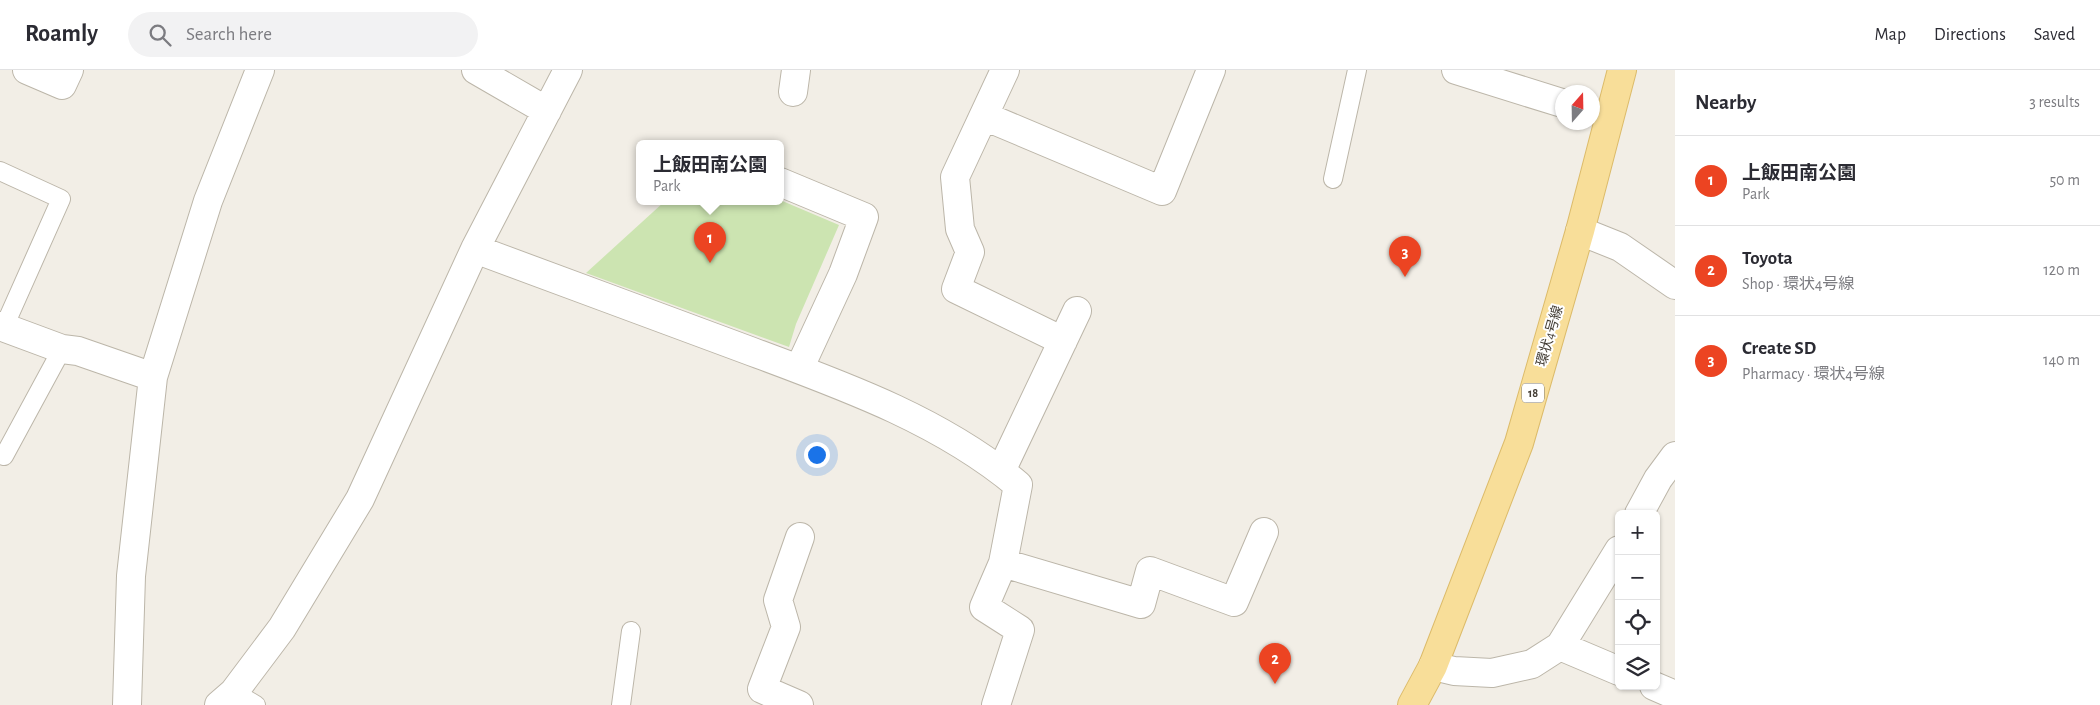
<!DOCTYPE html>
<html lang="en">
<head>
<meta charset="utf-8">
<style>
	body { margin:0; font-family:"Alegreya Sans","Noto Sans JP",sans-serif; background:#f2f2f3; color:#2b2b33 }
	.controls { position:absolute; right:15px; bottom:15px; display:grid; overflow:hidden; border-radius:8px; box-shadow:0 1px 4px #0004 }
	.controls button { width:45px; height:45px; display:grid; place-items:center; padding:0; border:0; border-bottom:1px solid #e1e1e2; background:#fff; color:#2b2b33; font:25px sans-serif }
	.compass { position:absolute; left:1555px; top:15px; width:45px; height:45px; border-radius:50%; background:#fff; box-shadow:0 1px 4px #0004; rotate:20deg }
	.you { position:absolute; left:816px; top:384px; width:18px; height:18px; margin:-12px; border:4px solid #fff; border-radius:50%; background:#1a73e8; box-shadow:0 0 0 8px #1a73e833 }
	.badge { display:grid; place-items:center; width:32px; height:32px; border-radius:50%; background:#ec4422; color:#fff; font-size:16px; font-weight:700 }
	.pin { position:absolute; translate:-50% -41px; filter:drop-shadow(0 1px 2px #0008) }
	.pin::after { content:''; position:absolute; top:26px; width:18px; height:15px; background:inherit; clip-path:polygon(0 0,100% 0,50% 100%) }
	.popup { position:absolute; left:636px; top:70px; width:148px; height:65px; box-sizing:border-box; display:grid; place-content:center; border-radius:8px; background:#fff; filter:drop-shadow(0 1px 4px #0005); font-size:16px; white-space:nowrap; color:#7c7c81 }
	.popup b { font-size:19px; color:#2b2b33 }
	.popup::after { content:''; position:absolute; left:50%; top:100%; margin-left:-10px; border:10px solid transparent; border-top-color:#fff }
	.list { margin:0; padding:0; list-style:none }
	h2 { display:flex; justify-content:space-between; align-items:center; height:65px; margin:0; padding:0 20px; font-size:21px }
	h2 small { font-size:16px; font-weight:400; color:#7c7c81 }
	.list li { display:grid; grid-template-columns:32px 1fr auto; gap:15px; align-items:center; box-sizing:border-box; height:90px; padding:0 20px; border-top:1px solid #e1e1e2 }
	.list b { display:block; font-size:19px; white-space:nowrap }
	.list p { margin:0; font-size:16px; white-space:nowrap; color:#7c7c81 }
	.list em { font-size:16px; font-style:normal; color:#7c7c81 }
	.icon { flex:none; width:28px; height:28px; fill:none; stroke:currentColor; stroke-width:2; stroke-linecap:round; stroke-linejoin:round }
	.map { position:relative; flex:none; width:1675px; height:635px; overflow:hidden }
	header { display:flex; align-items:center; gap:30px; box-sizing:border-box; height:70px; padding:0 25px; background:#fff; border-bottom:1px solid #e1e1e2 }
	header strong { font-size:24px }
	nav { display:flex; gap:28px; margin-inline-start:auto; font-size:18px }
	.search { width:350px; height:45px; background:#f2f2f3; display:flex; align-items:center; gap:12px; box-sizing:border-box; padding:0 18px; border-radius:28px; color:#7c7c81; font-size:19px }
	main { display:flex }
	aside { flex:1; background:#fff }
	.map>svg:first-child { display:block }
	.green { fill:#cce4b1 }
	.lines { fill:none; stroke-linecap:round; stroke-linejoin:round }
	.lane-casing { stroke:#bcb6a9; stroke-width:20 }
	.street-casing { stroke:#bcb6a9; stroke-width:30 }
	.primary-casing { stroke:#dcbb6a; stroke-width:30 }
	.lane { stroke:#fff; stroke-width:18 }
	.street { stroke:#fff; stroke-width:28 }
	.primary { stroke:#f8de99; stroke-width:28 }
	.labels { text-anchor:middle; dominant-baseline:central; stroke-width:4; stroke-linejoin:round; paint-order:stroke }
	.shield { fill:#fff; stroke:#7c7872; stroke-width:1 }
	.shield-label { font-size:12px; font-weight:bold; fill:#443e36 }
	.street-label { font-size:14px; fill:#443e36; stroke:#fff }
</style>
</head>
<body>
<header>
<strong>Roamly</strong>
<div class="search"><svg class="icon" aria-label="search" viewBox="0 0 24 24"><circle cx="10" cy="10" r="6"/><path d="M15 15l6 6"/></svg>Search here</div>
<nav><a>Map</a><a>Directions</a><a>Saved</a></nav>
</header>
<main>
<div class="map">
<svg width="1675" height="635" viewBox="0 0 1675 635">
	<rect width="100%" height="100%" fill="#f2eee6"/>
	<path class="green" d="M780 130 839 155 796 254 789 277 586 203 664 132Z"/>
	<g class="lines">
		<defs>
			<path id="lane" d="M0 101 61 129 4 257
				M1333 109 1357 0
				M0 385 4 386 62 279
				M234 622 256 635
				M621 635 631 561"/>
			<path id="street" d="M27 0 62 15 69 0
				M476 0 547 41
				M1005 0 955 107 960 159 970 182 956 219 1063 271
				M1456 0 1562 33
				M793 22 796 0
				M984 46 1162 121 1211 0
				M780 112 864 147 843 204 799 299
				M1580 161 1620 177 1675 215
				M475 179C561 211 648 243 734 275 833 312 937 347 1018 415L1003 493 984 537 1020 560 996 635
				M0 256 62 279 78 281 153 307
				M1001 401 1077 241
				M1639 444 1658 409 1675 386
				M1003 493 1141 534 1150 501 1234 532 1264 462
				M1560 576 1619 601
				M1433 596 1454 601 1492 603 1532 594 1560 576 1619 480
				M1654 616 1675 625
				M127 635 131 506 153 307 208 131 260 0
				M219 635 234 622 282 558 360 429 475 179 568 0
				M799 635 762 619 786 557 778 530 800 467"/>
			<path id="primary" d="M1412 635 1433 596 1519 373 1580 161 1622 0"/>
		</defs>
		<use href="#lane" class="lane-casing"/>
		<use href="#street" class="street-casing"/>
		<use href="#primary" class="primary-casing"/>
		<use href="#lane" class="lane"/>
		<use href="#street" class="street"/>
		<use href="#primary" class="primary"/>
	</g>
	<g class="labels">
		<rect class="shield" x="1522" y="313.5" width="22" height="19" rx="4"/>
		<g class="shield-label">
			<text x="1533" y="323">18</text>
		</g>
		<g class="street-label">
			<text transform="translate(1550 266) rotate(-74)">環状4号線</text>
		</g>
	</g>
</svg>
<div class="controls">
<button>+</button>
<button>−</button>
<button><svg class="icon" aria-label="locate" viewBox="0 0 24 24"><circle cx="12" cy="12" r="6"/><path d="M12 2v4M12 18v4M2 12h4M18 12h4"/></svg></button>
<button><svg class="icon" aria-label="layers" viewBox="0 0 24 24"><path d="M12 4l9 5-9 5-9-5zM3 14l9 5 9-5"/></svg></button>
</div>
<svg class="compass" viewBox="-18 -18 36 36"><path d="M0-13l5 13h-10z" fill="#e53935"/><path d="M0 13l5-13h-10z" fill="#7c7c81"/></svg>
<div class="you"></div>
<div class="pin badge" style="left:710px;top:193px">1</div>
<div class="popup"><b>上飯田南公園</b>Park</div>
<div class="pin badge" style="left:1275px;top:614px">2</div>
<div class="pin badge" style="left:1405px;top:207px">3</div>
</div>
<aside>
<h2>Nearby<small>3 results</small></h2>
<ul class="list">
<li><span class="badge">1</span><div><b>上飯田南公園</b><p>Park</p></div><em>50 m</em></li>
<li><span class="badge">2</span><div><b>Toyota</b><p>Shop · 環状4号線</p></div><em>120 m</em></li>
<li><span class="badge">3</span><div><b>Create SD</b><p>Pharmacy · 環状4号線</p></div><em>140 m</em></li>
</ul>
</aside>
</main>
</body>
</html>
